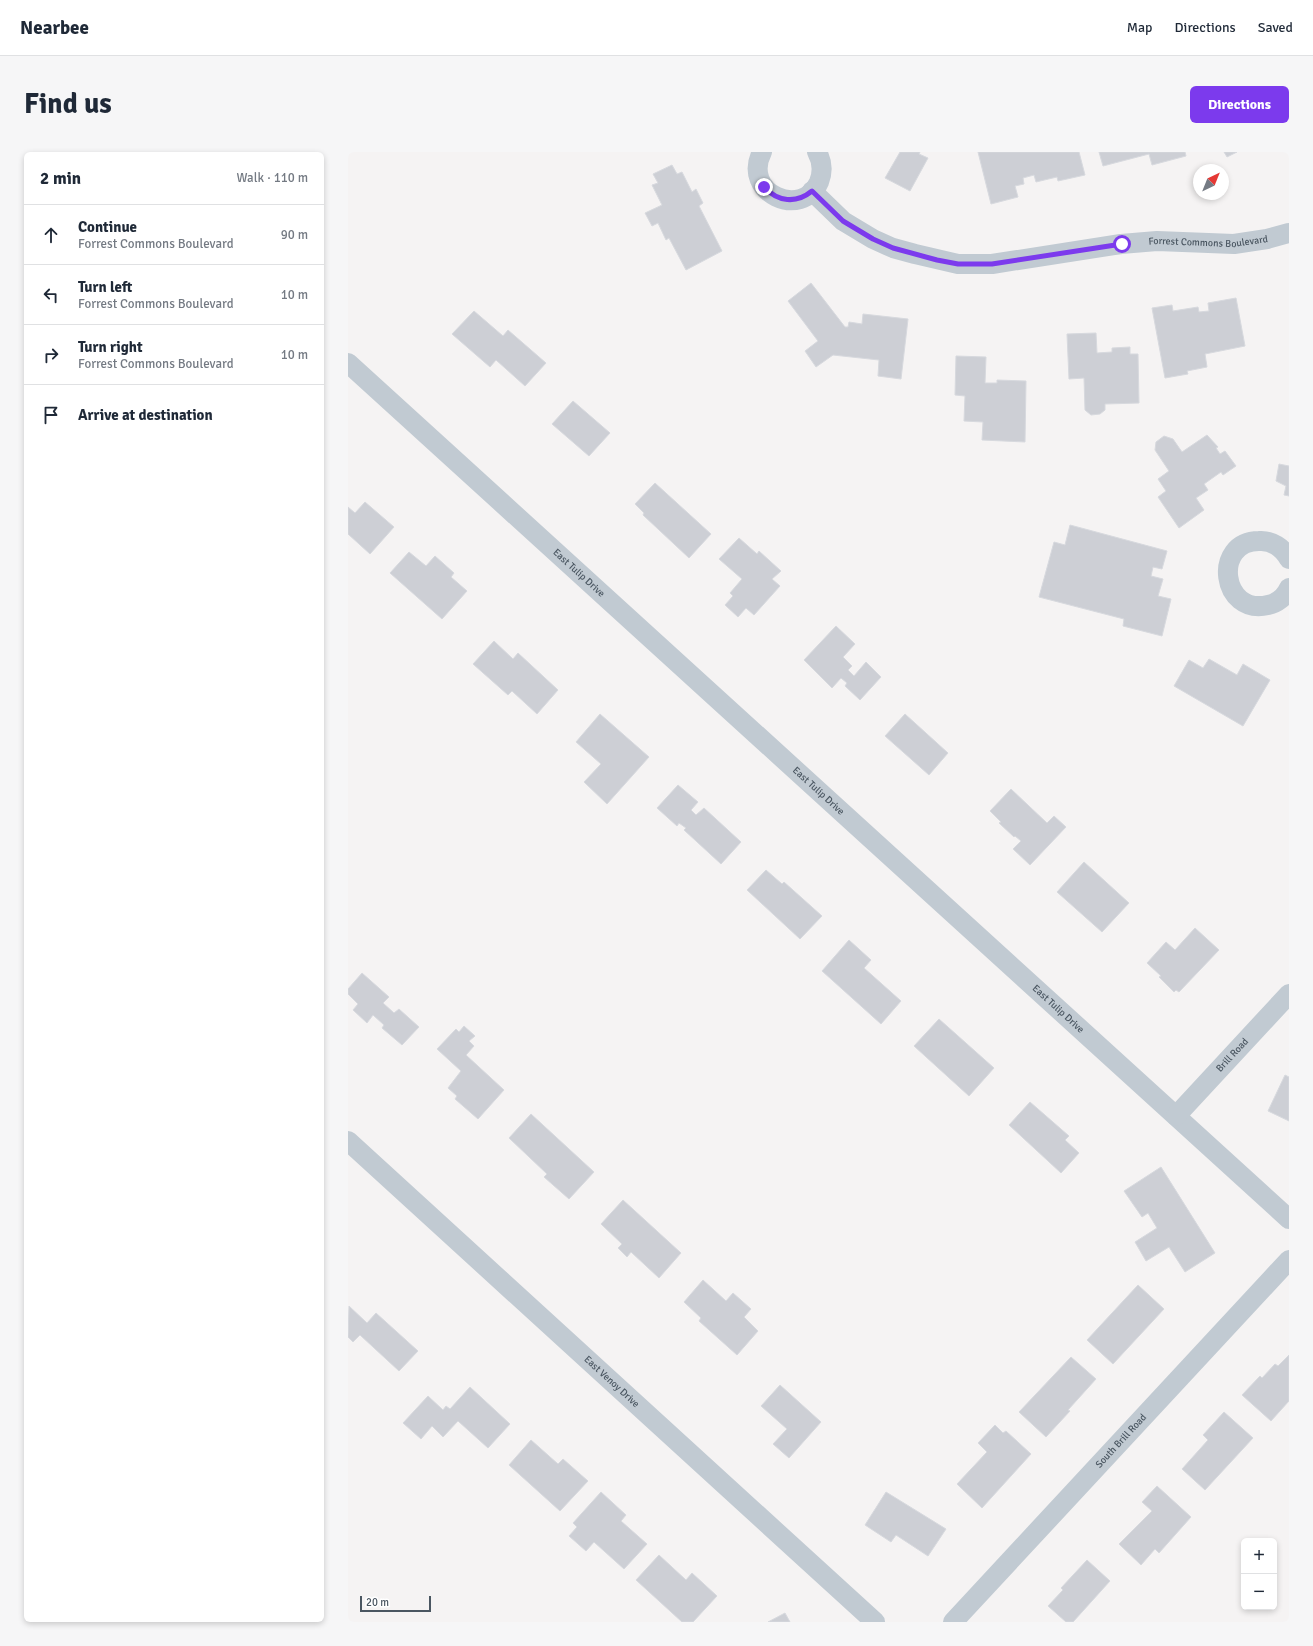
<!DOCTYPE html>
<html lang="en">
<head>
<meta charset="utf-8">
<style>
	body { margin:0; font-family:Signika,sans-serif; background:#f6f6f7; color:#1f2937 }
	.controls { position:absolute; right:12px; bottom:12px; display:grid; overflow:hidden; border-radius:6px; box-shadow:0 2px 6px #0003 }
	.controls button { width:36px; height:36px; display:grid; place-items:center; padding:0; border:0; border-bottom:1px solid #e0e1e3; background:#fff; color:#1f2937; font:20px sans-serif }
	.compass { position:absolute; left:845px; top:12px; width:36px; height:36px; border-radius:50%; background:#fff; box-shadow:0 2px 6px #0003; rotate:43deg }
	.scale { position:absolute; left:12px; bottom:10px; width:71px; box-sizing:border-box; padding-left:4px; border:2px solid #4a5661; border-top:0; font-size:11px; line-height:14px; white-space:nowrap; color:#4a5661; -webkit-text-stroke:3px #fff; paint-order:stroke }
	.stop { position:absolute; width:12px; height:12px; margin:-9px; border:3px solid #7c3aed; border-radius:50%; background:#fff }
	.stop.end { background:#7c3aed; border-color:#fff; box-shadow:0 1px 4px #0008 }
	.list { margin:0; padding:0; list-style:none }
	h2 { display:flex; justify-content:space-between; align-items:center; height:52px; margin:0; padding:0 16px; font-size:17px }
	h2 small { font-size:13px; font-weight:400; color:#747a83 }
	.list li { display:grid; grid-template-columns:26px 1fr auto; gap:12px; align-items:center; box-sizing:border-box; height:60px; padding:0 16px; border-top:1px solid #e0e1e3 }
	.list b { display:block; font-size:15px; white-space:nowrap }
	.list p { margin:0; font-size:13px; white-space:nowrap; color:#747a83 }
	.list em { font-size:13px; font-style:normal; color:#747a83 }
	.icon { flex:none; width:22px; height:22px; fill:none; stroke:currentColor; stroke-width:2; stroke-linecap:round; stroke-linejoin:round }
	.map { position:relative; flex:none; width:941px; height:1470px; overflow:hidden; border-radius:6px }
	header { display:flex; align-items:center; gap:24px; box-sizing:border-box; height:56px; padding:0 20px; background:#fff; border-bottom:1px solid #e0e1e3 }
	header strong { font-size:19px }
	nav { display:flex; gap:22px; margin-inline-start:auto; font-size:14px }
	.intro { display:flex; align-items:center; justify-content:space-between; box-sizing:border-box; height:96px; padding:0 24px }
	h1 { margin:0; font-size:28px }
	.button { padding:10px 18px; border-radius:6px; background:#7c3aed; color:#fff; font-size:14px; font-weight:700 }
	main { display:flex; gap:24px; padding:0 24px }
	aside { flex:1; background:#fff; border-radius:6px; box-shadow:0 2px 6px #0003 }
	.map>svg:first-child { display:block }
	.building { fill:#cdcfd5; stroke:#d7d9de }
	.lines { fill:none; stroke-linecap:round; stroke-linejoin:round }
	.street { stroke:#c1cad2; stroke-width:20 }
	.route { stroke:#7c3aed; stroke-width:5 }
	.labels { text-anchor:middle; dominant-baseline:central; stroke-width:3; stroke-linejoin:round; paint-order:stroke }
	.street-label { font-size:10px; fill:#4a5661; stroke:#fff }
</style>
</head>
<body>
<header>
<strong>Nearbee</strong>
<nav><a>Map</a><a>Directions</a><a>Saved</a></nav>
</header>
<div class="intro"><h1>Find us</h1><a class="button">Directions</a></div>
<main>
<aside>
<h2>2 min<small>Walk · 110 m</small></h2>
<ul class="list">
<li><svg class="icon" aria-label="ahead" viewBox="0 0 24 24"><path d="M12 20V5M6 11l6-6 6 6"/></svg><div><b>Continue</b><p>Forrest Commons Boulevard</p></div><em>90 m</em></li>
<li><svg class="icon" aria-label="left" viewBox="0 0 24 24"><path d="M17 20v-9H6M10 6l-5 5 5 5"/></svg><div><b>Turn left</b><p>Forrest Commons Boulevard</p></div><em>10 m</em></li>
<li><svg class="icon" aria-label="right" viewBox="0 0 24 24"><path d="M7 20v-9h11M14 6l5 5-5 5"/></svg><div><b>Turn right</b><p>Forrest Commons Boulevard</p></div><em>10 m</em></li>
<li><svg class="icon" aria-label="arrive" viewBox="0 0 24 24"><path d="M6 21V4h12l-3 4 3 4H6"/></svg><div><b>Arrive at destination</b></div></li>
</ul>
</aside>
<div class="map">
<svg width="941" height="1470" viewBox="0 0 941 1470">
	<rect width="100%" height="100%" fill="#f5f3f3"/>
	<path class="building" d="M552 0H572L571 2 580 6 562 39 537 26Z
		M630 0H731L737 23 710 29 709 25 688 30 686 23 675 26 676 32 667 34 670 45 643 52Z
		M751 0H837L838 4 804 13 801 2 755 14Z
		M876 0H889L879 5Z
		M324 13 329 22 334 20 344 40 348 37 355 51 351 54 374 99 338 118 321 86 318 88 310 71 304 74 297 61 314 53 304 33 310 31 305 22Z
		M463 131 497 175H500L501 170 514 172 515 162 560 167 553 227 530 224 531 208 485 203 468 215 457 199 470 189 440 149Z
		M888 146 897 194 857 202 859 215 839 219 840 222 817 226 804 156 824 153 825 159 850 155 851 160 861 159 860 151Z
		M126 159 155 184 160 178 198 211 177 234 148 208 142 215 104 182Z
		M748 181 749 201 764 200V196L782 195V202H790L791 251 757 252V258L752 262 743 263 737 258 736 226 721 227 719 182Z
		M608 204 638 205 637 231H649V228L678 229 677 290 634 288 635 270 616 269 617 244 607 243Z
		M225 249 262 281 241 304 204 272Z
		M859 283 870 295 868 296 872 302 877 299 888 314 875 323 873 320 856 332 860 338 848 346 856 358 831 376 810 345 818 339 810 327 821 319 807 298 808 290 816 284 825 287 834 300Z
		M931 312 941 314V344L936 343 938 334 928 329Z
		M307 331 363 382 341 406 295 363 296 361 287 352Z
		M17 350 46 375 22 402 0 382V355L7 361Z
		M722 373 819 399 814 417 805 415 803 424 815 427 810 444 823 447 814 484 775 474 776 467 691 445 706 390 717 393Z
		M391 386 409 402 411 399 433 419 424 427 432 434 406 463 398 456 390 465 377 453 385 444 382 441 394 427 371 407Z
		M61 400 78 414 87 404 106 421 103 425 119 439 94 467 42 421Z
		M488 474 507 492 495 505 504 514 500 518 506 524 518 510 533 525 512 548 497 534 499 531 493 526 484 536 456 508Z
		M146 489 165 507 170 501 210 538 189 562 164 539 160 543 125 512Z
		M861 507 889 523 895 512 922 528 895 574 826 534 841 508 855 516Z
		M252 562 301 605 259 652 236 630 253 612 228 590Z
		M557 562 600 601 581 623 537 584Z
		M330 633 350 650 343 658 348 663 356 656 393 690 373 712 336 678 338 676 331 671 329 674 309 656Z
		M663 637 699 671 706 664 718 675 682 713 665 697 673 689 667 684 666 685 651 671 653 670 642 659Z
		M736 710 781 751 754 780 709 740Z
		M418 718 434 732 436 730 474 764 452 787 399 738Z
		M847 776 871 798 831 840 828 838 826 840 811 825 813 824 799 811 818 790 827 798Z
		M501 788 523 808 516 816 553 849 533 872 474 819Z
		M14 821 41 845 35 851 46 861 51 857 71 875 54 893 34 876 36 873 25 863 19 871 5 858 10 852 0 842V837Z
		M591 867 646 916 621 944 566 894Z
		M116 874 127 884 121 889 126 894 118 903 156 938 130 967 107 947 109 944 100 936 113 919 89 897 108 877 111 880Z
		M937 923 941 925V969L920 959Z
		M682 950 721 984 717 988 731 1001 713 1021 661 973Z
		M183 962 246 1020 221 1047 196 1025 199 1022 161 986Z
		M813 1015 867 1101 837 1120 821 1095 798 1109 787 1090 809 1076 800 1061 794 1065 776 1039Z
		M275 1048 333 1101 311 1126 283 1100 279 1105 270 1096 274 1092 253 1072Z
		M355 1128 378 1149 385 1141 403 1157 396 1165 410 1179 389 1203 351 1169 353 1166 336 1150Z
		M790 1133 816 1157 765 1212 739 1188Z
		M1 1154 19 1171 28 1161 70 1199 51 1219 12 1183 5 1190 0 1185Z
		M941 1203V1249L923 1269 894 1243 912 1224 914 1226 927 1212 930 1214Z
		M723 1205 748 1227 720 1258 722 1259 698 1285 671 1260Z
		M432 1233 473 1270 441 1306 425 1292 439 1277 413 1254Z
		M122 1235 162 1272 140 1296 110 1269 95 1285 84 1274 73 1287 55 1271 80 1244 95 1258 98 1254 102 1257Z
		M876 1260 905 1286 857 1338 834 1317 860 1288 855 1283Z
		M647 1273 655 1281 658 1279 683 1302 634 1356 609 1332 639 1300 630 1291Z
		M183 1288 210 1312 215 1307 240 1329 212 1359 161 1313Z
		M809 1334 843 1365 811 1401 807 1397 793 1413 771 1392 804 1359 794 1350Z
		M253 1340 278 1363 273 1369 299 1392 276 1417 246 1390 238 1399 221 1384 229 1375 225 1371Z
		M538 1340 598 1377 580 1404 548 1383 543 1390 517 1373Z
		M311 1403 338 1428 344 1421 369 1444 345 1470H334L288 1428Z
		M739 1408 762 1429 725 1470H718L700 1454 715 1438 713 1436Z
		M437 1461 442 1470H420Z"/>
	<g class="lines">
		<g class="street">
			<path d="M414 0C393 41 454 68 471 30 475 20 474 9 469 0"/>
			<path id="s1" d="M464 39 495 69 525 87 545 96 567 102 610 112H644L773 92 809 89 886 92 919 87 941 81"/>
			<path id="s2" d="M0 211 941 1067"/>
			<path d="M941 407C935 396 924 388 911 389 864 389 873 464 920 453 929 451 937 445 941 436"/>
			<path id="s3" d="M828 964 941 842"/>
			<path id="s4" d="M0 989 527 1470"/>
			<path id="s5" d="M605 1470 941 1108"/>
		</g>
	</g>
	<g class="lines">
		<path class="route" d="M416 35C430 50 448 52 464 39L495 69 525 87 545 96 589 108 610 112H644L774 92"/>
	</g>
	<g class="labels">
		<g class="street-label">
			<text stroke="none"><textPath href="#s1" startOffset="419">Forrest Commons Boulevard</textPath></text>
			<text stroke="none"><textPath href="#s2" startOffset="312">East Tulip Drive</textPath></text>
			<text stroke="none"><textPath href="#s2" startOffset="636">East Tulip Drive</textPath></text>
			<text stroke="none"><textPath href="#s2" startOffset="960">East Tulip Drive</textPath></text>
			<text stroke="none"><textPath href="#s3" startOffset="83">Brill Road</textPath></text>
			<text stroke="none"><textPath href="#s4" startOffset="357">East Venoy Drive</textPath></text>
			<text stroke="none"><textPath href="#s5" startOffset="247">South Brill Road</textPath></text>
		</g>
	</g>
</svg>
<div class="controls">
<button>+</button>
<button>−</button>
</div>
<svg class="compass" viewBox="-18 -18 36 36"><path d="M0-13l5 13h-10z" fill="#e53935"/><path d="M0 13l5-13h-10z" fill="#747a83"/></svg>
<div class="scale">20 m</div>
<div class="stop" style="left:774px;top:92px"></div>
<div class="stop end" style="left:416px;top:35px"></div>
</div>
</main>
</body>
</html>
